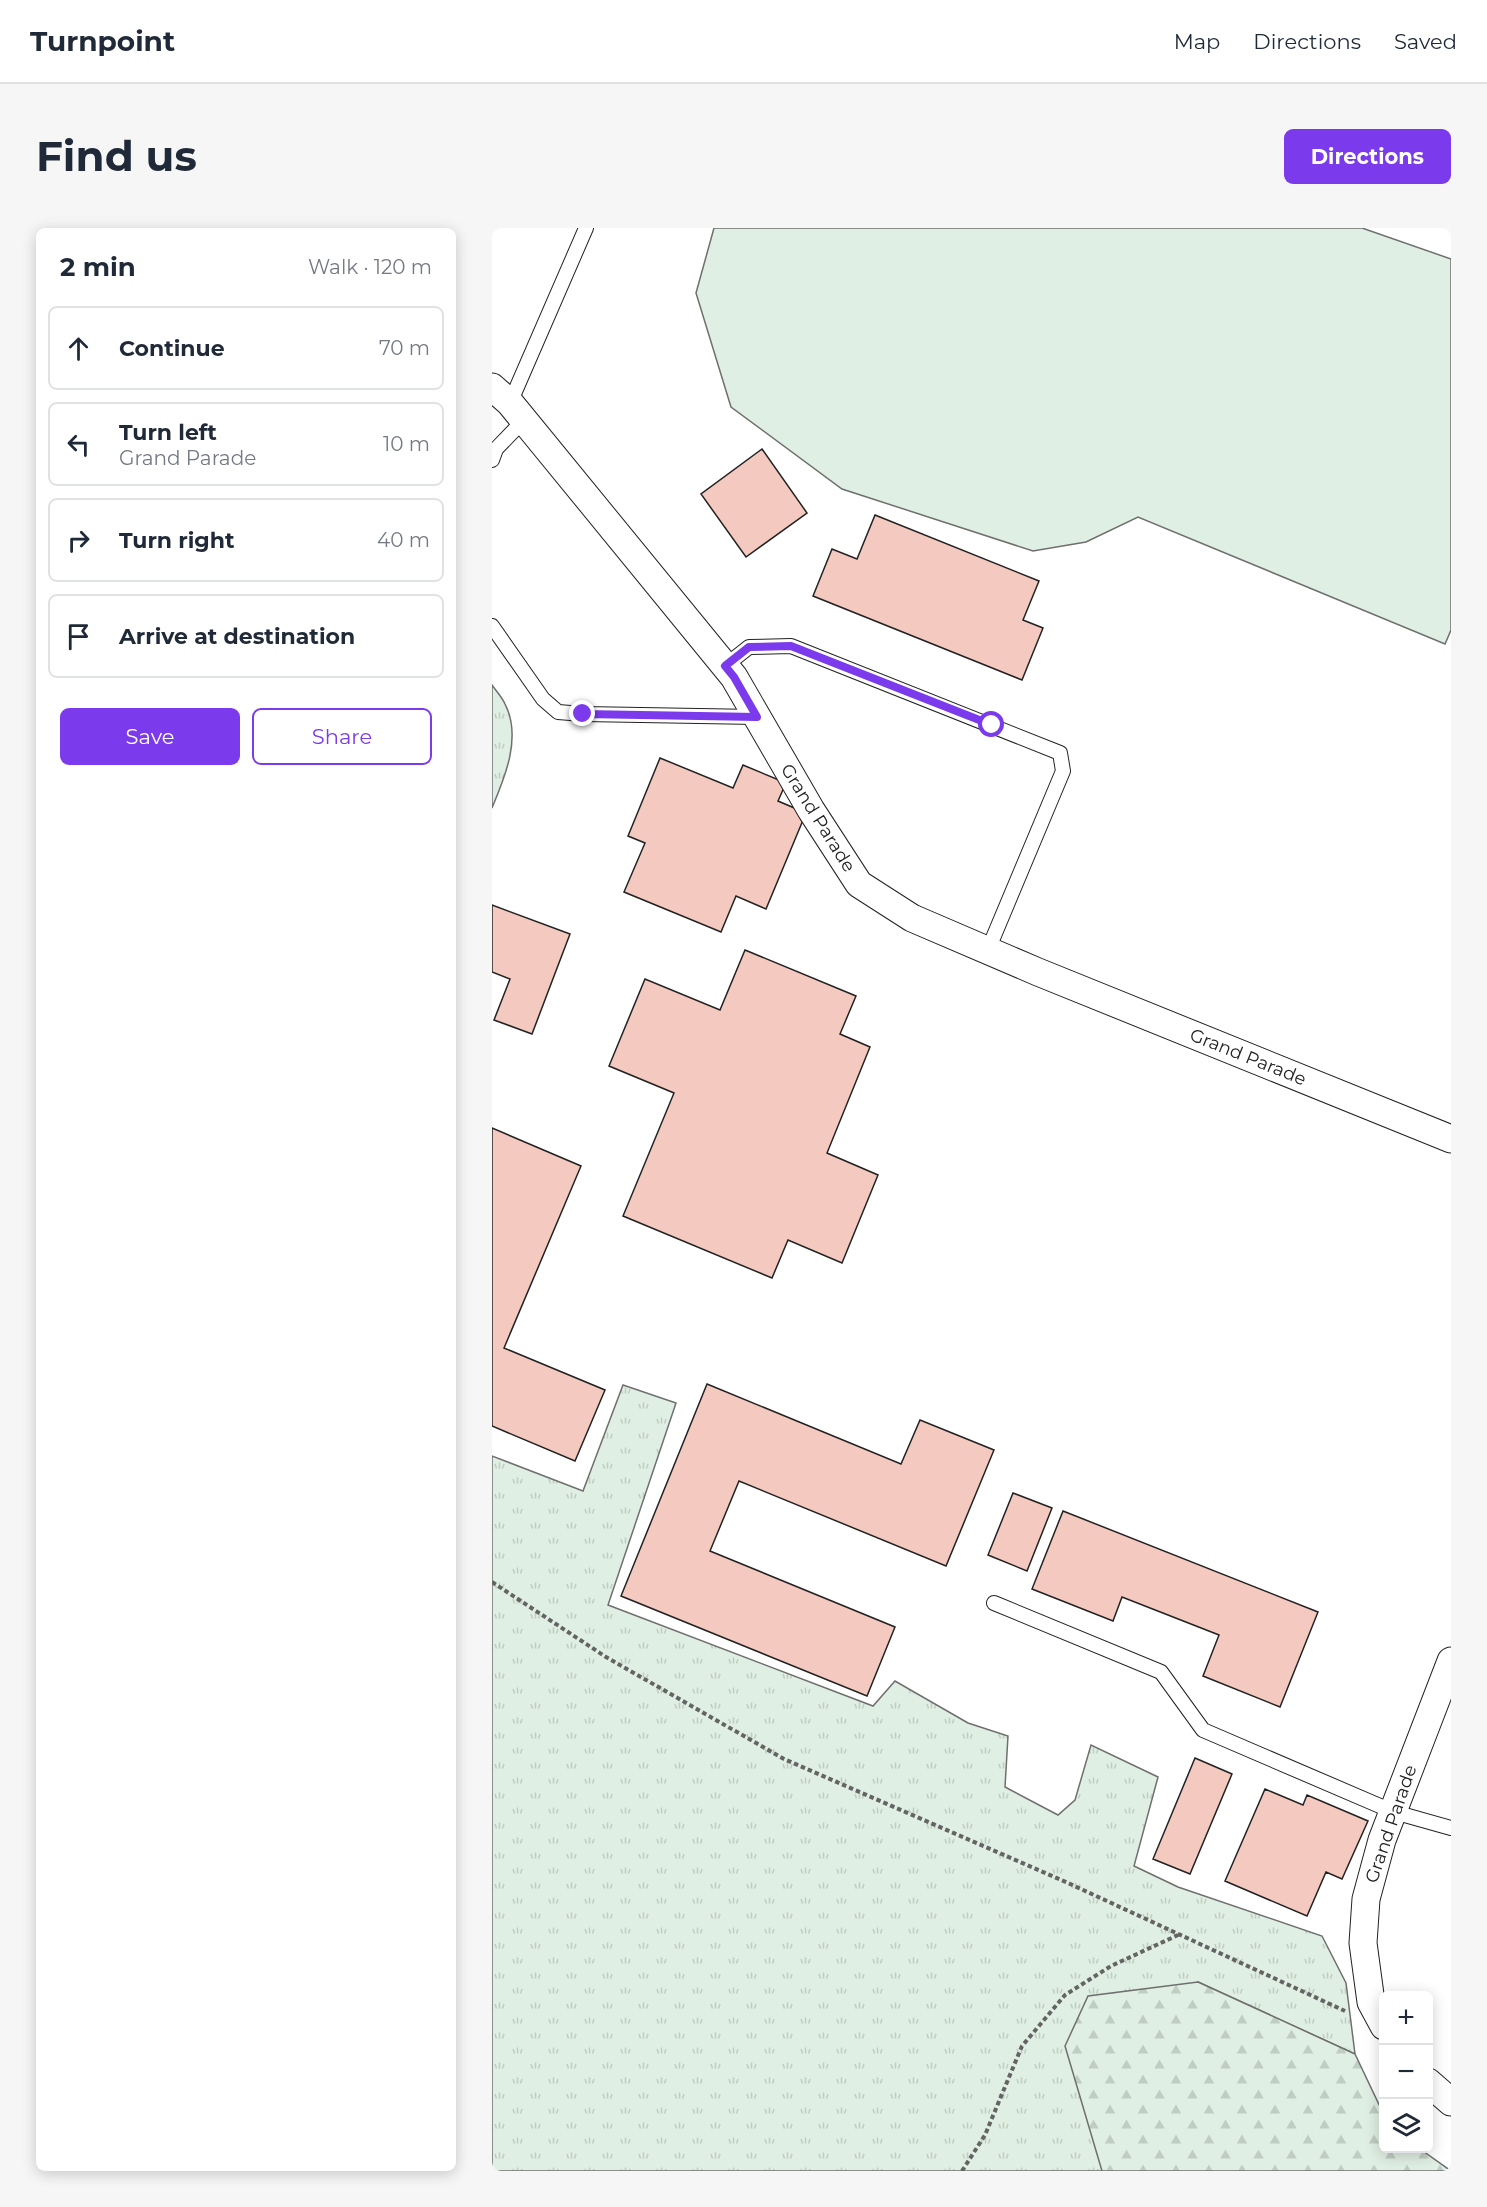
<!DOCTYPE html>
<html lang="en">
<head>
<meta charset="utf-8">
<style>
	body { margin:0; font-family:Montserrat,sans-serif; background:#f6f6f7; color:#1f2937 }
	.controls { position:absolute; right:18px; bottom:18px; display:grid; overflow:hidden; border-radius:9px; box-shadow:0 3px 15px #0003 }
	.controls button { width:54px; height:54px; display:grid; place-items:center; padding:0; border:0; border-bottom:2px solid #e0e1e3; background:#fff; color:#1f2937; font:30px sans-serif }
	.stop { position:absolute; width:18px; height:18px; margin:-14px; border:4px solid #7c3aed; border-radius:50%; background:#fff }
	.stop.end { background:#7c3aed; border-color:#fff; box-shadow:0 2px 6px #0008 }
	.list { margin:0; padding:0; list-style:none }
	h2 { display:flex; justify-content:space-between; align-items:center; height:78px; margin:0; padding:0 24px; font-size:26px }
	h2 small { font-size:20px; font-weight:400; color:#747a83 }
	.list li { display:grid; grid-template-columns:39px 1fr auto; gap:18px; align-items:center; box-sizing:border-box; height:84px; margin:0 12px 12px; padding:0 12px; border:2px solid #e0e1e3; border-radius:9px }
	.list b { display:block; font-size:22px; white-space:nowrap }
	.list p { margin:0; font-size:20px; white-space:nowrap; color:#747a83 }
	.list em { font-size:20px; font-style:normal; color:#747a83 }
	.actions { display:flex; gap:12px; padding:18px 24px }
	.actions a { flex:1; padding:14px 0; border:2px solid #7c3aed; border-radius:9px; text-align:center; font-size:21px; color:#7c3aed }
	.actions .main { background:#7c3aed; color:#fff }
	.icon { flex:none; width:33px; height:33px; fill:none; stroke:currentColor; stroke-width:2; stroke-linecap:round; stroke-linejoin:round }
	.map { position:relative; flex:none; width:959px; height:1943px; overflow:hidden; border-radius:9px }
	header { display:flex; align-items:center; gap:36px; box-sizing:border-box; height:84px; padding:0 30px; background:#fff; border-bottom:2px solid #e0e1e3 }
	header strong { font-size:28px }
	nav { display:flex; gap:33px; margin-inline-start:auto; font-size:21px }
	.intro { display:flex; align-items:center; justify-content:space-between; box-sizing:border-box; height:144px; padding:0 36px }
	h1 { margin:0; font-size:42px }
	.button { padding:15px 27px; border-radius:9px; background:#7c3aed; color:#fff; font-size:21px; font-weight:700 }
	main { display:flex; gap:36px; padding:0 36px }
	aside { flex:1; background:#fff; border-radius:9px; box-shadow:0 3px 15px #0003 }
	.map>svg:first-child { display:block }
	.grass { fill:url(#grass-tufts); stroke:#6f6f6f; stroke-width:1.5 }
	.forest { fill:url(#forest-firs); stroke:#6f6f6f; stroke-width:1.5 }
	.park { fill:#e0efe3; stroke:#6f6f6f; stroke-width:1.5 }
	.building { fill:#f3c9c0; stroke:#222; stroke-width:1.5 }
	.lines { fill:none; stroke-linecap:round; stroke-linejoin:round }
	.lane-casing { stroke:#222; stroke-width:16 }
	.street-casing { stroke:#222; stroke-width:29 }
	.path { stroke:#646464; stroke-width:4; stroke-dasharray:4.5 3; stroke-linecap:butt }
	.lane { stroke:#fff; stroke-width:14 }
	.street { stroke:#fff; stroke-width:27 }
	.route { stroke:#7c3aed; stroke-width:8 }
	.labels { text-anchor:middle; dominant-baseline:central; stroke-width:4.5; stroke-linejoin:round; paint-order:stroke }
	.street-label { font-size:18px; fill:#222; stroke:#fff }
</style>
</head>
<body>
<header>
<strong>Turnpoint</strong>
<nav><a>Map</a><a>Directions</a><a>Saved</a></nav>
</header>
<div class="intro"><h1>Find us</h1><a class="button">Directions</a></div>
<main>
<aside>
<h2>2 min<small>Walk · 120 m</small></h2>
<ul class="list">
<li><svg class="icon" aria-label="ahead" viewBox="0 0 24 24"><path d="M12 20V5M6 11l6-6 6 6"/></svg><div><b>Continue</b></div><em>70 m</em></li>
<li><svg class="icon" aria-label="left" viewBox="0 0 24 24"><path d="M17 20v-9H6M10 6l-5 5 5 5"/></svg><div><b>Turn left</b><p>Grand Parade</p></div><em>10 m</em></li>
<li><svg class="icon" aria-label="right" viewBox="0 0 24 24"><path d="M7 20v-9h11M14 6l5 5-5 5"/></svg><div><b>Turn right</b></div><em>40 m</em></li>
<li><svg class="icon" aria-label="arrive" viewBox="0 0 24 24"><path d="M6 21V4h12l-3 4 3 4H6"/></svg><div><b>Arrive at destination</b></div></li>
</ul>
<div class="actions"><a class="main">Save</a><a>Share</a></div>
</aside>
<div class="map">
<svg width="959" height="1943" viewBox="0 0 959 1943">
	<defs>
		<pattern id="grass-tufts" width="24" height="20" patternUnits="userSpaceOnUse" patternTransform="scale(1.5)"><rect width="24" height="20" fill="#e0efe3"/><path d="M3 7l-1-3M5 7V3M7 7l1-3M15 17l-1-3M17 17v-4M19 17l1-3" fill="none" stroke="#c0cdc2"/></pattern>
		<pattern id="forest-firs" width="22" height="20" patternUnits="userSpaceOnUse" patternTransform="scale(1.5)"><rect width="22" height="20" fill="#e0efe3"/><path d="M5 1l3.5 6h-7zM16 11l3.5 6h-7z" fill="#c0cdc2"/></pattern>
	</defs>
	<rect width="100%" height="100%" fill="#fff"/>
	<path class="grass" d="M0 457C4 463 10 469 13 476 30 509 13 549 0 580Z
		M131 1157 184 1175 116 1377 381 1478 403 1453 476 1495 516 1508 513 1559 566 1587 583 1572 599 1517 666 1549 642 1638 686 1659 830 1708 854 1755 863 1826 706 1754 610 1943H0V1228L91 1263Z"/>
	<path class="forest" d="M706 1754 863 1826 891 1885 892 1920 928 1921 959 1943H610L573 1818 596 1768Z"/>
	<path class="park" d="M222 0H870L959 31V402L953 416 646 289 594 314 541 323 350 261 239 179 204 65Z"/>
	<path class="building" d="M270 221 315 285 254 329 209 266Z
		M383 287 547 353 531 392 551 400 530 452 321 368 340 321 365 331Z
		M168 530 241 560 251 537 294 555 286 573 314 585 274 681 244 668 229 704 132 664 153 615 136 608Z
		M0 677 78 706 40 806 2 792 18 751 0 744Z
		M253 722 364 768 348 806 378 819 335 925 386 947 350 1035 296 1012 280 1050 131 988 182 865 117 838 153 751 228 782Z
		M0 900 89 938 12 1120 113 1162 83 1233 0 1198Z
		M215 1156 409 1236 428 1192 502 1222 454 1338 247 1253 218 1323 403 1399 375 1468 129 1368Z
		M521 1265 560 1280 535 1343 496 1327Z
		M571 1283 826 1384 788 1479 711 1448 727 1407 630 1369 621 1393 540 1361Z
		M703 1530 740 1546 698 1646 661 1631Z
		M773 1561 811 1577 815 1567 876 1593 850 1651 834 1644 815 1688 733 1653Z"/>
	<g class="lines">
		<defs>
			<path id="lane" d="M18 175 94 0
				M0 232 4 221 32 192
				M0 398 51 471 66 484 91 486 265 489
				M233 438 257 419 299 418 568 525 571 543 496 722
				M502 1375 669 1444 711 1502 902 1584 959 1600"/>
			<path id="street" d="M0 159 18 175 242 449 319 582 367 656 420 690 546 744 959 911
				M892 1798 879 1774 871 1715 874 1671 890 1612 959 1433
				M936 1854 959 1874"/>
		</defs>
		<use href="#lane" class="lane-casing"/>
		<use href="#street" class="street-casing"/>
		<path class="path" d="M0 1354 114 1429 292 1531 576 1655 853 1783
			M470 1943 493 1907 530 1818 573 1767 619 1738 686 1707"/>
		<use href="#lane" class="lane"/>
		<use href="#street" class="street"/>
	</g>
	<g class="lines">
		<path class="route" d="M91 486 265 489 242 449 233 438 257 419 299 418 500 497"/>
	</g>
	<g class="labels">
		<g class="street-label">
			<text transform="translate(326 590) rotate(58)">Grand Parade</text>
			<text transform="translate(756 829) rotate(22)">Grand Parade</text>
			<text transform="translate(899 1596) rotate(-71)">Grand Parade</text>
		</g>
	</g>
</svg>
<div class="controls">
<button>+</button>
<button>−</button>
<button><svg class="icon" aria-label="layers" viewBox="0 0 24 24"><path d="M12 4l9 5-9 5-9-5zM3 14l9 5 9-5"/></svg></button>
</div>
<div class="stop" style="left:500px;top:497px"></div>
<div class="stop end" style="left:91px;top:486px"></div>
</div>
</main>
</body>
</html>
